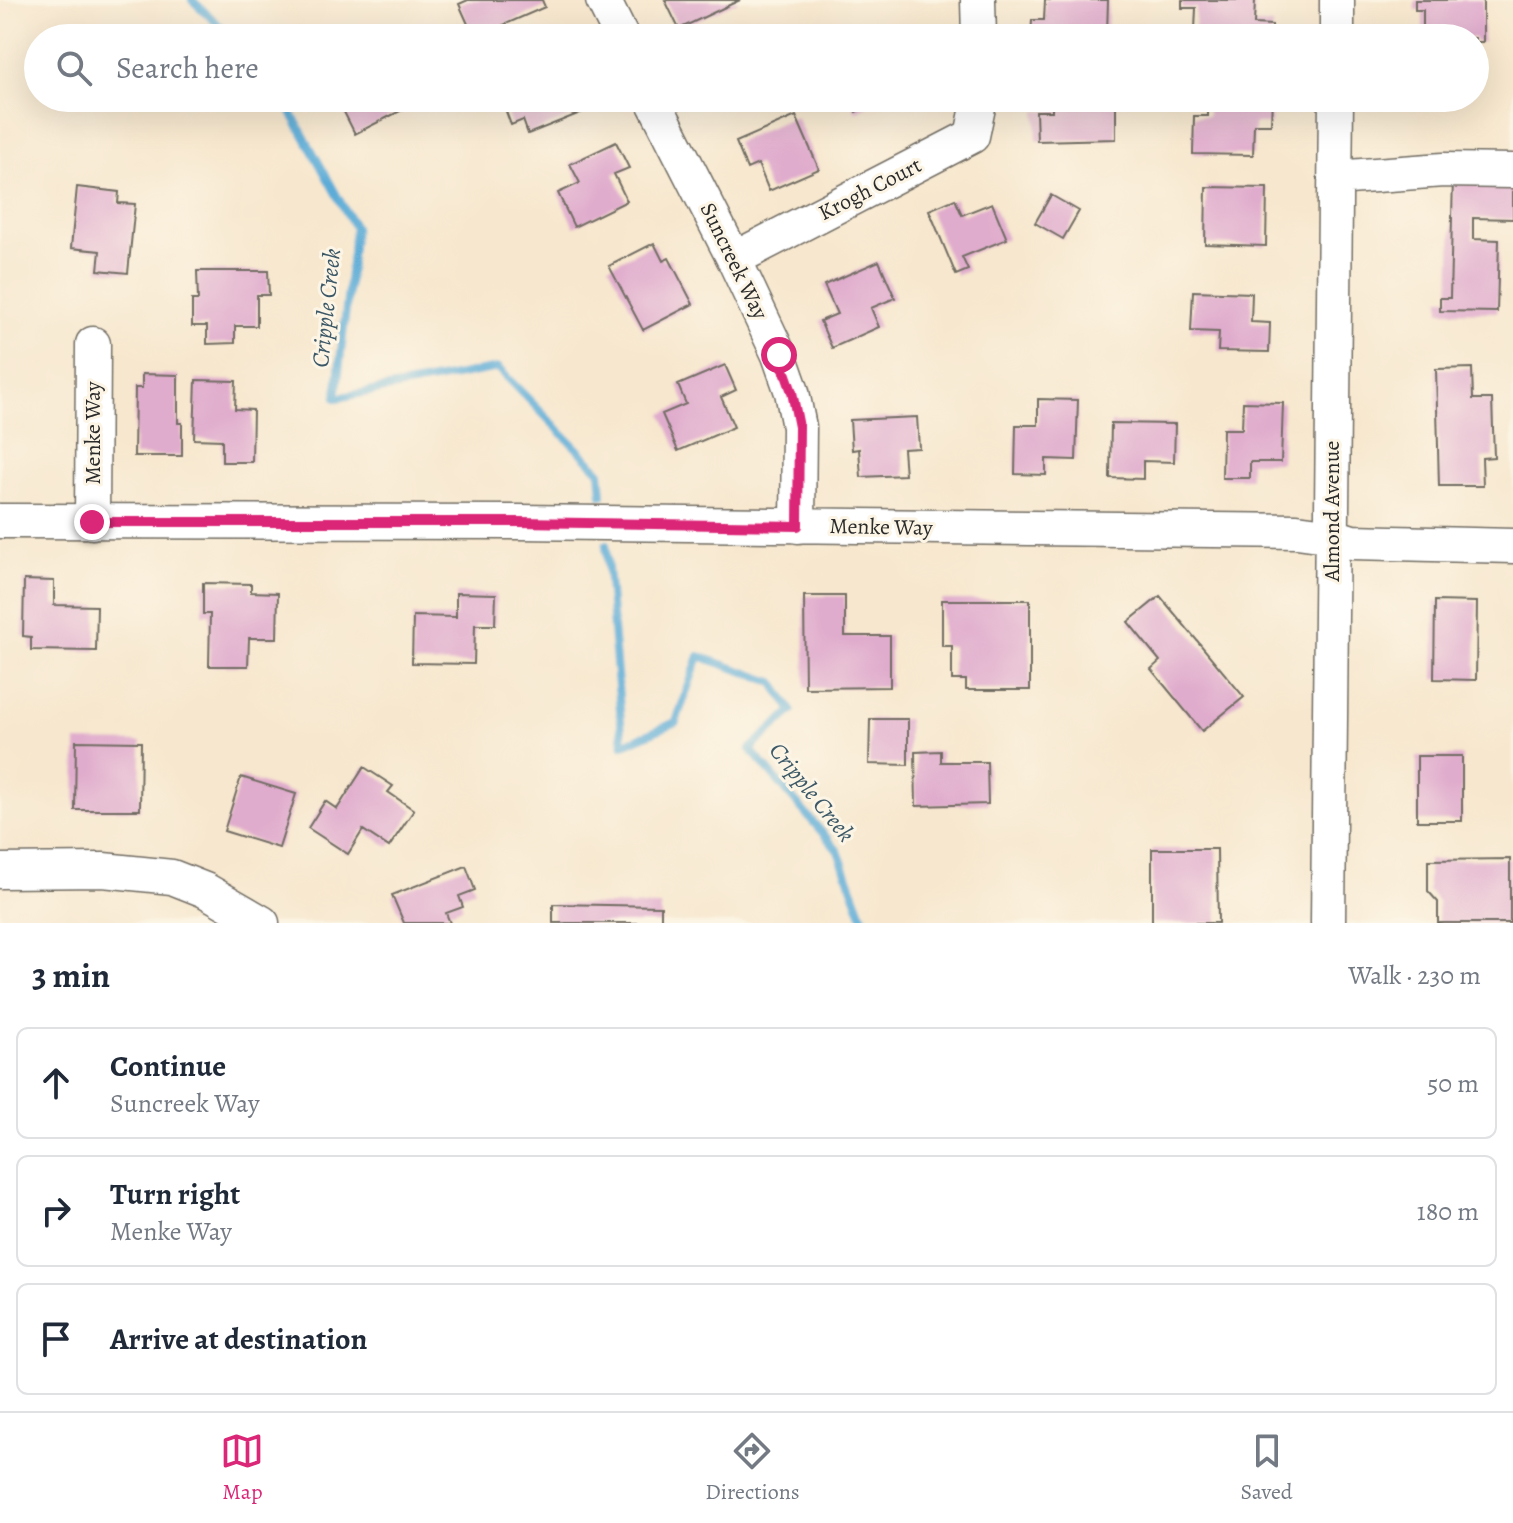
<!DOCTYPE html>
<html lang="en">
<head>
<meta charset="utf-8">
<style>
	body { margin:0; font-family:Alegreya,serif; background:#f6f6f7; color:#1f2937 }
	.stop { position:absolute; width:24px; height:24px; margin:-18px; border:6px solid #db2777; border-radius:50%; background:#fff }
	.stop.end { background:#db2777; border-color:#fff; box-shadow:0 2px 8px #0008 }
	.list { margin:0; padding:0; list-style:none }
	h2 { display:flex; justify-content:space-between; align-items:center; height:104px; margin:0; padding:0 32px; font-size:34px }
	h2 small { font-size:26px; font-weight:400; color:#747a83 }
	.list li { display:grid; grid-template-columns:52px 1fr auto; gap:24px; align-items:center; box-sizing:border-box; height:112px; margin:0 16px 16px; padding:0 16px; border:2px solid #e0e1e3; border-radius:12px }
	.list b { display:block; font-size:30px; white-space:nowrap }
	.list p { margin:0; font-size:26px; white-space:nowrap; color:#747a83 }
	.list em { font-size:26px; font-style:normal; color:#747a83 }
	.icon { flex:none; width:44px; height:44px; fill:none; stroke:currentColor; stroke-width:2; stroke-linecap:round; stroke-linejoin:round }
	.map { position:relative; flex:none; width:1513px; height:923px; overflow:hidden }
	.search { position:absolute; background:#fff; box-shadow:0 8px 32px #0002; left:24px; right:24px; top:24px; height:88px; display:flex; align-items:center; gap:20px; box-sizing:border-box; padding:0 28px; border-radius:44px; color:#747a83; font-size:30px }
	.sheet { height:488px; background:#fff }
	nav { display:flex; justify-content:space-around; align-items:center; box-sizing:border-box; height:112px; border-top:2px solid #e0e1e3; background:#fff; font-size:22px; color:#747a83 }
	nav a { display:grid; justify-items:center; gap:4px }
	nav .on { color:#db2777 }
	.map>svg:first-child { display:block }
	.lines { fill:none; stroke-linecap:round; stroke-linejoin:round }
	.stream { stroke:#5cacd7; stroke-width:8 }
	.building { fill:#e0accd }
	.minor-casing { stroke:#726d64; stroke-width:37 }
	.minor { stroke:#fff; stroke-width:34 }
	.route { stroke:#db2777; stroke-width:10 }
	.labels { text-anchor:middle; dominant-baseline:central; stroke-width:6; stroke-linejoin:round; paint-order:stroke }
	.street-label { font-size:22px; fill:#2b2b2b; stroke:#fcf5e5 }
	.water-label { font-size:24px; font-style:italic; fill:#3c5867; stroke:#fcf5e5 }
</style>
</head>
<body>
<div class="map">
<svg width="1513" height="923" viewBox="0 0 1513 923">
	<rect width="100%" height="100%" fill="#fcf5e5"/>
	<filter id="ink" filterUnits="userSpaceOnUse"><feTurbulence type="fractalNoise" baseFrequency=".0125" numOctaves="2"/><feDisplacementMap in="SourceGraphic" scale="16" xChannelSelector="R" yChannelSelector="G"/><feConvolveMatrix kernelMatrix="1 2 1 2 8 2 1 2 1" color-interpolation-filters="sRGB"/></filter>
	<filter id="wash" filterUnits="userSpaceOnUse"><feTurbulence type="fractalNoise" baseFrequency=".006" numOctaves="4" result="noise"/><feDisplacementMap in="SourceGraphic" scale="32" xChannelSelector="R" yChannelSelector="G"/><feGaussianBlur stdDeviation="1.8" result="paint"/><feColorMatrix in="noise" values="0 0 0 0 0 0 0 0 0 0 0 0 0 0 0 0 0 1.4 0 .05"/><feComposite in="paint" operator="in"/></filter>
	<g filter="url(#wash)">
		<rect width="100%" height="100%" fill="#f7e7ce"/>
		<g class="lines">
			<path class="stream" d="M192 0 233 38
				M283 98 355 228 336 398 498 368 600 472 602 495
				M606 545 623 745 676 722 699 656 773 682 792 711 750 749 838 851 865 923"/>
		</g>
		<g id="blocks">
			<path class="building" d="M468 0H542L545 7 501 26 506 38H460L472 33 459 4Z
				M665 0H740L679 29Z
				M1045 0H1108L1107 34 1081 33 1080 38H1031L1032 20H1044Z
				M1182 0H1255L1254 24 1272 25V38H1205V30H1195L1196 8H1182Z
				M1415 0H1483V42H1475V38H1423V10H1415Z
				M357 98H401L406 108 355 134 341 106Z
				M501 98H589L593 108 528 134 523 120 511 125Z
				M848 98H875L876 101 856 112Z
				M1052 98H1116V139L1037 141 1036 111H1052Z
				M1208 98H1272L1271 124H1254L1253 155 1193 154 1194 116H1208Z
				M796 116 819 169 769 191 758 164 747 169 736 142Z
				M616 142 629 168 614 174 627 201 574 227 558 193 580 183 570 164Z
				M1453 178 1513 187V219L1473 218V239L1499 240 1497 312 1440 311V298H1450Z
				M77 187 119 192 118 203 135 204 128 273 98 270 100 251 71 248Z
				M1206 187 1267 188 1266 246 1205 244Z
				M1051 195 1079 211 1063 239 1035 223Z
				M955 199 962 215 992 203 1007 239 962 257 968 270 956 275 929 210Z
				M654 243 663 261 669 258 693 304 643 330 609 266Z
				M879 261 895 298 871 308 879 327 832 348 820 321 837 314 824 285Z
				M197 271H268L269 295H257V326H235V343L207 344V326H192V300H198Z
				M1193 291 1252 293 1251 322 1270 323 1269 352 1218 351 1219 332 1191 331Z
				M725 365 736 390 721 397 734 427 678 451 662 414 686 404 678 385Z
				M1472 368 1473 399H1492L1494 457 1482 458 1483 486H1439L1436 369Z
				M142 374 178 375V423H182V456H134L135 388H142Z
				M196 380 236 381 235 409 253 410 252 462H222V440L194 439Z
				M1038 399 1078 400 1076 460 1046 459V475L1015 474 1016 425H1038Z
				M1243 402 1283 403 1281 462H1250V478H1222L1223 429H1242Z
				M917 417 919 448 903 449 905 475 861 477 859 449 852 450 850 420Z
				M1111 423 1175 424 1174 462 1143 461V479L1110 478Z
				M24 580 54 581V605L97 606 96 651 31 650V637L23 636Z
				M203 583 251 584V592L278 593 277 638H249L248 666H209L210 614H203Z
				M456 593 496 594 495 625H475L474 664 412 663 413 616 456 617Z
				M804 596H845V636H890V687L805 688Z
				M1160 596 1244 697 1202 731 1151 669 1160 661 1128 622Z
				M942 600H1030V690H966V680H952V646H942Z
				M1435 601 1477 602 1476 680 1434 679Z
				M870 719H908V765L869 764Z
				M76 741 141 742 140 810H75Z
				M941 751V762H987L988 804 916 806 915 752Z
				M1417 756H1462V821H1417Z
				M364 767 393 786 388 792 414 810 389 847 363 830 348 854 308 828 325 801 337 809Z
				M241 777 296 794 279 848 224 831Z
				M1152 849H1217L1218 923H1152Z
				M1510 859V923H1438V902L1428 891V860Z
				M466 866 475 890 459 896 463 907 446 913 450 923H404L392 895Z
				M553 904 661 906V923H553Z"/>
		</g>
	</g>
	<g filter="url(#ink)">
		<use href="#blocks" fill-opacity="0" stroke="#726d64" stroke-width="2"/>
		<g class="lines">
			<defs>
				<path id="minor" d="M603 0 622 38
					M978 0 979 38
					M1337 38V0
					M652 98 734 259 779 355 792 392 799 427 798 526
					M1335 178 1443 170 1513 171
					M734 259 972 136 980 98
					M0 521 519 522 1297 531 1333 536 1352 542 1513 546
					M92 522 93 344
					M0 871 103 870 172 877 205 890 262 923
					M1328 923 1336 98"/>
			</defs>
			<use href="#minor" class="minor-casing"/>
			<use href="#minor" class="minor"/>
		</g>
	</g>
	<g class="lines" filter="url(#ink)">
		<path class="route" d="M92 522H519L798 526 799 427 792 392 779 355"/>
	</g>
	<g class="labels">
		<g class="street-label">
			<text transform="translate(870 189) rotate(-27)">Krogh Court</text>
			<text transform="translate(734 261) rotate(64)">Suncreek Way</text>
			<text transform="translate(93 433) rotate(-90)">Menke Way</text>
			<text transform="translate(1332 511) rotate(-90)">Almond Avenue</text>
			<text transform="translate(881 527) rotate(1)">Menke Way</text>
		</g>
		<g class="water-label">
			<text transform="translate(326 308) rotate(-84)">Cripple Creek</text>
			<text transform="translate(812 792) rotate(51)">Cripple Creek</text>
		</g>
	</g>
</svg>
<div class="stop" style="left:779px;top:355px"></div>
<div class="stop end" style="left:92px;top:522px"></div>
<div class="search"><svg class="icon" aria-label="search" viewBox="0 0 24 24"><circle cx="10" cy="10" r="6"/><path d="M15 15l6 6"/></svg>Search here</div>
</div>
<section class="sheet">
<h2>3 min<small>Walk · 230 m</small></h2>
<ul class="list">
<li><svg class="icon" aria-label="ahead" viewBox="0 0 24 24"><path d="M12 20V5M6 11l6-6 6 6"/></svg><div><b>Continue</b><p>Suncreek Way</p></div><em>50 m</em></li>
<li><svg class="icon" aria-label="right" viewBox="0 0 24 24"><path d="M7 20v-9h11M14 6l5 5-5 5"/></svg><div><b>Turn right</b><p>Menke Way</p></div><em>180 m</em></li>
<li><svg class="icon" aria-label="arrive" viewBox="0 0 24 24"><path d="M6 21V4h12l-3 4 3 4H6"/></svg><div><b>Arrive at destination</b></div></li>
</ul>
</section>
<nav>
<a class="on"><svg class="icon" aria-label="map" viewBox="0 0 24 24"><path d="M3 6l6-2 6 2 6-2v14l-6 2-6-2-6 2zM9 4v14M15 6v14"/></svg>Map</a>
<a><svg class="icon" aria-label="directions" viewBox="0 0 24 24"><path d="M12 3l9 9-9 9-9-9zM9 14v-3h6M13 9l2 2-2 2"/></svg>Directions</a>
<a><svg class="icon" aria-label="saved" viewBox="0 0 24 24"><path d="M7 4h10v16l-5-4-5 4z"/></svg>Saved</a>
</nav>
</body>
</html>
